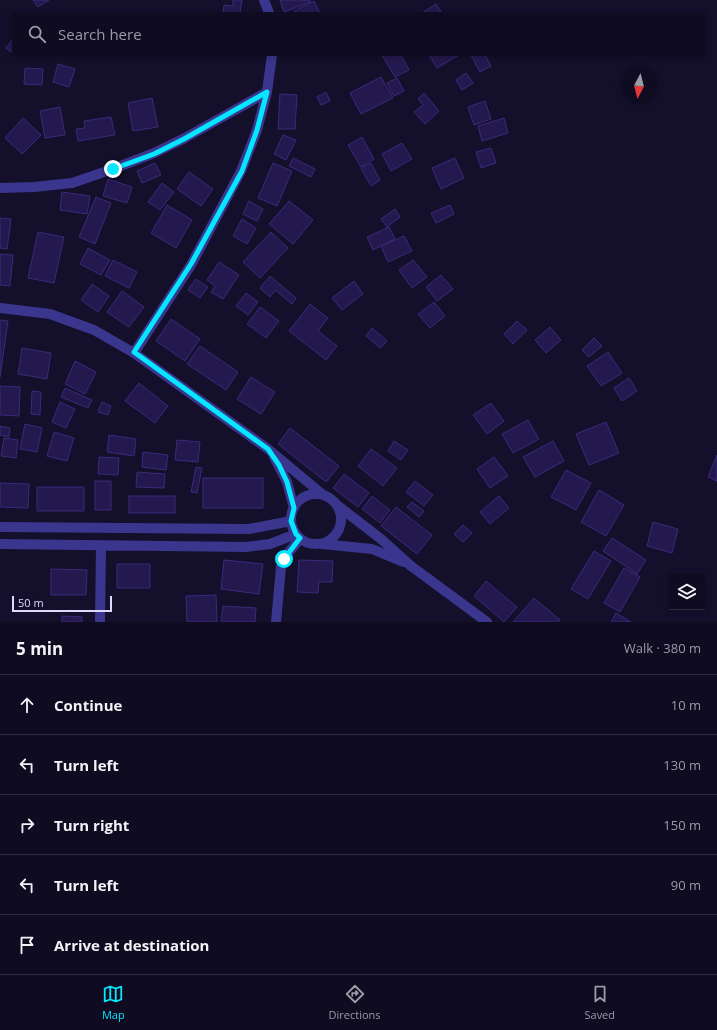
<!DOCTYPE html>
<html lang="en">
<head>
<meta charset="utf-8">
<style>
	body { margin:0; font-family:"Open Sans",sans-serif; background:#1d192d; color:#f1f3f6 }
	.controls { position:absolute; right:12px; bottom:12px; display:grid; overflow:hidden; border-radius:0px; box-shadow:0 2px 6px #0003 }
	.controls button { width:36px; height:36px; display:grid; place-items:center; padding:0; border:0; border-bottom:1px solid #2f2b3e; background:#0f0b20; color:#f1f3f6; font:20px sans-serif }
	.compass { position:absolute; left:621px; top:68px; width:36px; height:36px; border-radius:50%; background:#0f0b20; box-shadow:0 2px 6px #0003; rotate:187deg }
	.scale { position:absolute; left:12px; bottom:10px; width:100px; box-sizing:border-box; padding-left:4px; border:2px solid #ddd9ff; border-top:0; font-size:11px; line-height:14px; white-space:nowrap; color:#ddd9ff; -webkit-text-stroke:3px #140f2b; paint-order:stroke }
	.stop { position:absolute; width:12px; height:12px; margin:-9px; border:3px solid #05e6ff; border-radius:50%; background:#fff }
	.stop.end { background:#05e6ff; border-color:#fff; box-shadow:0 1px 4px #0008 }
	.list { margin:0; padding:0; list-style:none }
	h2 { display:flex; justify-content:space-between; align-items:center; height:52px; margin:0; padding:0 16px; font-size:17px }
	h2 small { font-size:13px; font-weight:400; color:#9b9ba5 }
	.list li { display:grid; grid-template-columns:26px 1fr auto; gap:12px; align-items:center; box-sizing:border-box; height:60px; padding:0 16px; border-top:1px solid #2f2b3e }
	.list b { display:block; font-size:15px; white-space:nowrap }
	.list em { font-size:13px; font-style:normal; color:#9b9ba5 }
	.icon { flex:none; width:22px; height:22px; fill:none; stroke:currentColor; stroke-width:2; stroke-linecap:round; stroke-linejoin:round }
	.map { position:relative; flex:none; width:717px; height:622px; overflow:hidden }
	.search { position:absolute; background:#0f0b20; box-shadow:0 2px 6px #0003; left:12px; right:12px; top:12px; height:44px; display:flex; align-items:center; gap:10px; box-sizing:border-box; padding:0 14px; border-radius:0px; color:#9b9ba5; font-size:15px }
	.sheet { height:352px; background:#0f0b20 }
	nav { display:flex; justify-content:space-around; align-items:center; box-sizing:border-box; height:56px; border-top:1px solid #2f2b3e; background:#0f0b20; font-size:11px; color:#9b9ba5 }
	nav a { display:grid; justify-items:center; gap:2px }
	nav .on { color:#05e6ff }
	.map>svg:first-child { display:block }
	.building { fill:#24194e; stroke:#3a2a7b }
	.lines { fill:none; stroke-linecap:round; stroke-linejoin:round }
	.minor { stroke:#3a368e; stroke-width:10 }
	.route { stroke:#05e6ff; stroke-width:5 }
</style>
</head>
<body>
<div class="map">
<svg width="717" height="622" viewBox="0 0 717 622">
	<rect width="100%" height="100%" fill="#140f2b"/>
	<path class="building" d="M33 0H49L38 7Z
		M233 0H242L240 13H223L224 5 233 6Z
		M280 0H310V2L284 12Z
		M314 1 320 13H295L294 11Z
		M436 4 442 13H422Z
		M13 39V53L6 48Z
		M382 55H401L409 70 395 77Z
		M429 55H459L437 68Z
		M471 55H485L491 66 480 72Z
		M58 64 75 69 69 87 53 82Z
		M25 68 43 69 42 85 24 84Z
		M466 73 473 83 462 90 456 80Z
		M381 77 393 98 361 114 350 93Z
		M397 78 404 91 394 96 387 83Z
		M326 92 330 101 321 105 317 97Z
		M424 93 439 111 425 124 414 112 423 105 418 99Z
		M280 94 297 95 295 129H278Z
		M152 98 158 127 133 131 128 103Z
		M485 101 491 119 474 125 468 107Z
		M60 107 65 135 45 138 40 111Z
		M111 117 115 135 78 141 76 129 85 128 84 121Z
		M23 118 41 135 22 154 5 138Z
		M504 118 508 133 482 141 478 126Z
		M283 135 296 140 286 160 274 154Z
		M362 137 374 159 361 167 348 145Z
		M402 143 412 159 391 171 382 154Z
		M491 148 496 163 481 168 476 152Z
		M293 158 315 169 311 177 289 166Z
		M455 158 464 178 441 189 432 168Z
		M155 163 161 175 142 183 137 171Z
		M273 163 292 171 277 206 258 198Z
		M371 163 380 180 371 186 361 168Z
		M189 172 213 189 201 206 177 189Z
		M108 179 132 187 127 203 103 196Z
		M162 183 174 192 160 210 148 202Z
		M62 192 90 196 87 214 60 210Z
		M96 197 111 203 95 244 79 237Z
		M249 201 263 209 257 221 243 214Z
		M289 201 313 220 293 244 269 224Z
		M167 205 192 220 176 248 151 233Z
		M450 205 454 214 436 223 431 213Z
		M395 209 400 217 387 227 381 219Z
		M0 218 11 219 7 249 0 248Z
		M242 219 256 228 247 244 233 236Z
		M389 227 395 239 373 250 367 237Z
		M38 232 64 237 54 283 28 278Z
		M271 232 288 248 260 278 243 262Z
		M404 236 412 251 388 262 381 246Z
		M88 248 110 260 101 275 80 264Z
		M0 254 13 255 10 286 0 285Z
		M113 260 137 272 129 288 105 276Z
		M413 260 427 277 412 288 399 270Z
		M219 262 239 275 223 299 211 292 215 286 207 280Z
		M441 275 453 289 437 301 426 287Z
		M270 276 296 298 292 304 275 290 270 297 260 288Z
		M196 279 208 287 200 298 188 290Z
		M354 281 363 294 342 310 332 298Z
		M92 284 109 296 98 312 81 300Z
		M122 291 144 307 129 327 107 312Z
		M246 293 258 302 248 315 236 306Z
		M434 302 445 316 430 328 418 314Z
		M310 304 328 318 318 331 337 346 326 360 289 331Z
		M260 307 279 321 266 338 247 324Z
		M171 319 200 339 185 361 156 341Z
		M0 320 8 321 0 377Z
		M517 321 527 330 513 344 504 334Z
		M550 327 561 340 546 353 535 340Z
		M372 328 387 341 380 348 366 336Z
		M594 338 602 346 589 357 582 350Z
		M200 346 238 372 226 390 187 364Z
		M22 348 51 353 47 379 18 374Z
		M608 352 622 373 601 386 587 366Z
		M75 361 96 372 85 394 65 384Z
		M251 377 275 392 261 414 237 399Z
		M629 378 637 391 622 401 614 388Z
		M139 383 168 406 155 423 125 401Z
		M0 386 20 387 19 416 0 415Z
		M65 388 92 400 88 408 61 397Z
		M32 391 41 392 40 415 31 414Z
		M60 402 75 409 66 428 52 422Z
		M102 402 111 406 108 415 98 412Z
		M491 403 504 421 487 434 473 415Z
		M528 420 539 439 513 453 502 434Z
		M606 422 619 453 589 465 576 434Z
		M25 424 42 428 37 452 20 449Z
		M0 426 10 428 9 437 0 435Z
		M290 428 339 466 326 482 278 444Z
		M54 432 74 438 67 461 47 456Z
		M109 435 136 439 134 456 107 452Z
		M4 438 18 440 16 458 1 456Z
		M177 440 200 442 198 462 175 460Z
		M394 441 408 450 401 460 388 451Z
		M553 441 564 461 535 477 523 457Z
		M371 449 397 468 383 486 358 466Z
		M143 452 168 455 166 470 142 467Z
		M717 455V481L708 477Z
		M99 457 119 458 118 475 98 474Z
		M494 457 508 476 490 488 477 469Z
		M196 467 202 468 197 493 191 492Z
		M566 470 591 483 576 510 551 497Z
		M137 472 165 474 164 488 136 487Z
		M344 474 369 493 358 507 333 488Z
		M203 478H263V508H203Z
		M95 481H111V510H95Z
		M415 481 433 495 424 506 406 492Z
		M0 483 29 484 28 508 0 507Z
		M37 487H84V511H37Z
		M599 490 624 505 606 536 581 522Z
		M129 496H175V513H129Z
		M372 496 390 510 380 523 362 509Z
		M499 496 509 508 490 524 480 512Z
		M412 502 424 511 419 517 407 507Z
		M396 507 432 535 417 554 381 526Z
		M653 522 678 529 672 553 647 546Z
		M463 525 472 533 463 542 454 534Z
		M612 538 646 560 637 574 603 551Z
		M594 551 611 561 588 599 571 589Z
		M224 560 263 564 259 594 221 589Z
		M299 560 333 561 332 582H319L318 593 297 592Z
		M117 564H150V588H117Z
		M624 568 640 577 620 612 604 603Z
		M51 569 87 570 86 595H51Z
		M486 581 517 607 504 622 474 596Z
		M216 595 217 622H187L186 596Z
		M534 598 560 620 558 622H513Z
		M223 606 256 608 255 622H221Z
		M616 613 631 622H611Z
		M62 616 82 617V622H62Z"/>
	<g class="lines">
		<path class="minor" d="M264 0 269 13
			M272 55 267 92 257 130 241 171 191 265 134 353 268 449 322 494
			M0 188 34 187 72 183 113 169 154 153 183 139 267 92
			M0 308 50 314 94 330 134 353
			M274 457 287 482 294 508
			M291 519a25 25 0 1 1 50 0a25 25 0 1 1-50 0Z
			M337 505 381 539 411 566 487 622
			M0 527 249 529 291 521
			M0 544 246 547 270 544 296 534
			M322 544 372 549 403 562
			M100 622 101 545
			M276 622 281 567 288 553 300 539"/>
	</g>
	<g class="lines">
		<path class="route" d="M113 169 154 154 184 139 267 92 257 130 242 171 191 264 134 352 268 449 279 465 287 482 294 508 291 521 296 534 300 538 284 559"/>
	</g>
</svg>
<div class="controls">
<button><svg class="icon" aria-label="layers" viewBox="0 0 24 24"><path d="M12 4l9 5-9 5-9-5zM3 14l9 5 9-5"/></svg></button>
</div>
<svg class="compass" viewBox="-18 -18 36 36"><path d="M0-13l5 13h-10z" fill="#e53935"/><path d="M0 13l5-13h-10z" fill="#9b9ba5"/></svg>
<div class="scale">50 m</div>
<div class="stop" style="left:284px;top:559px"></div>
<div class="stop end" style="left:113px;top:169px"></div>
<div class="search"><svg class="icon" aria-label="search" viewBox="0 0 24 24"><circle cx="10" cy="10" r="6"/><path d="M15 15l6 6"/></svg>Search here</div>
</div>
<section class="sheet">
<h2>5 min<small>Walk · 380 m</small></h2>
<ul class="list">
<li><svg class="icon" aria-label="ahead" viewBox="0 0 24 24"><path d="M12 20V5M6 11l6-6 6 6"/></svg><div><b>Continue</b></div><em>10 m</em></li>
<li><svg class="icon" aria-label="left" viewBox="0 0 24 24"><path d="M17 20v-9H6M10 6l-5 5 5 5"/></svg><div><b>Turn left</b></div><em>130 m</em></li>
<li><svg class="icon" aria-label="right" viewBox="0 0 24 24"><path d="M7 20v-9h11M14 6l5 5-5 5"/></svg><div><b>Turn right</b></div><em>150 m</em></li>
<li><svg class="icon" aria-label="left" viewBox="0 0 24 24"><path d="M17 20v-9H6M10 6l-5 5 5 5"/></svg><div><b>Turn left</b></div><em>90 m</em></li>
<li><svg class="icon" aria-label="arrive" viewBox="0 0 24 24"><path d="M6 21V4h12l-3 4 3 4H6"/></svg><div><b>Arrive at destination</b></div></li>
</ul>
</section>
<nav>
<a class="on"><svg class="icon" aria-label="map" viewBox="0 0 24 24"><path d="M3 6l6-2 6 2 6-2v14l-6 2-6-2-6 2zM9 4v14M15 6v14"/></svg>Map</a>
<a><svg class="icon" aria-label="directions" viewBox="0 0 24 24"><path d="M12 3l9 9-9 9-9-9zM9 14v-3h6M13 9l2 2-2 2"/></svg>Directions</a>
<a><svg class="icon" aria-label="saved" viewBox="0 0 24 24"><path d="M7 4h10v16l-5-4-5 4z"/></svg>Saved</a>
</nav>
</body>
</html>
